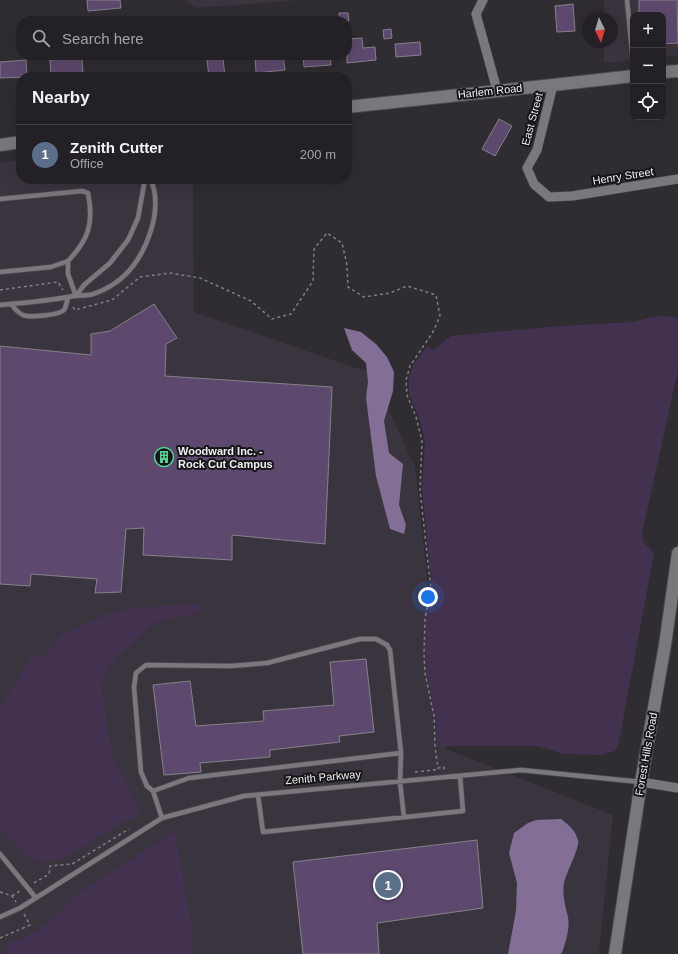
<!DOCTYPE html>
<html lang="en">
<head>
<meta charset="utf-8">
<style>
	body { margin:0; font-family:Arial,sans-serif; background:#2f2e32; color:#f1f3f6 }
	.controls { position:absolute; right:12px; top:12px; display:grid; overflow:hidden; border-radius:8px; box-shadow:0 4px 16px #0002 }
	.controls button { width:36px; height:36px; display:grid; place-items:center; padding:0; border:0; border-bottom:1px solid #403e43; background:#232126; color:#f1f3f6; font:20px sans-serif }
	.compass { position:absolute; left:582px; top:12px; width:36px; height:36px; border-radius:50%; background:#232126; box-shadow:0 4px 16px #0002; rotate:175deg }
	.you { position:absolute; left:428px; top:597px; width:14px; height:14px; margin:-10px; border:3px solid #fff; border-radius:50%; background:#1a73e8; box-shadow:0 0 0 6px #1a73e833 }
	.badge { display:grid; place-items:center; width:26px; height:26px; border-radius:50%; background:#1a73e8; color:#fff; font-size:13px; font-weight:700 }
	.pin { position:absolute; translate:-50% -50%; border:2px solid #fff; box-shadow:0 1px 4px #0006 }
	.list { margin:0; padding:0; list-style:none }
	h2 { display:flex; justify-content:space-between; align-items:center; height:52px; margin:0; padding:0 16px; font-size:17px }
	h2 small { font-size:13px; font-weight:400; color:#a3a3a7 }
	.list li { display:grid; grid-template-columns:26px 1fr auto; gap:12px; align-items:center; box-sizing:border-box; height:60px; padding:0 16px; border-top:1px solid #403e43 }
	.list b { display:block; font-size:15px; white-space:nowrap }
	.list p { margin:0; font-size:13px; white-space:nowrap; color:#a3a3a7 }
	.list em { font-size:13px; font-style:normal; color:#a3a3a7 }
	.icon { flex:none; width:22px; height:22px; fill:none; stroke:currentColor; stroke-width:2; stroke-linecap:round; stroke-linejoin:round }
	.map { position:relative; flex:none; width:678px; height:954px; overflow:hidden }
	.search { position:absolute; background:#232126; box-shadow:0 4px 16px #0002; left:16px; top:16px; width:336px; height:44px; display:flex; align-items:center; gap:10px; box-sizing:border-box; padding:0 14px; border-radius:16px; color:#a3a3a7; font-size:15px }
	.panel { position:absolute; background:#232126; box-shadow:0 4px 16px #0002; left:16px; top:72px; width:336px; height:112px; border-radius:16px }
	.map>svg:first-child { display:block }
	.built { fill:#3a343f }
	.green { fill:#42324f }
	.water { fill:#836e95 }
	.building { fill:#5d496d; stroke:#858188 }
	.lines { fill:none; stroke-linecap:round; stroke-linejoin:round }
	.lane-casing { stroke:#4b494d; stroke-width:6 }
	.street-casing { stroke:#4b494d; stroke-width:10 }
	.secondary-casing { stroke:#4b494d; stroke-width:14 }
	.path { stroke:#817e83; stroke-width:1.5; stroke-dasharray:3 3; stroke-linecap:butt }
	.lane { stroke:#7a777d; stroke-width:4.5 }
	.street { stroke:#7a777d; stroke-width:9 }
	.secondary { stroke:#7a777d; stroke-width:12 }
	.labels { text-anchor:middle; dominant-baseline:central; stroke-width:4; stroke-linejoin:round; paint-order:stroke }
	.street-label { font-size:11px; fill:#f0eef1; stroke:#161518 }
	.poi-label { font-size:11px; font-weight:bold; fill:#f0eef1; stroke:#161518; text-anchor:start }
</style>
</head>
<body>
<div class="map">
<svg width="678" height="954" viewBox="0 0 678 954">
	<rect width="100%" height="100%" fill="#2f2c32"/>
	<path class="built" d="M186 0H301L195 8Z
		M604 0H678V55L663 57V15H633V60L604 63V42H612V18H604Z
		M21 160V179H193L194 312 371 373 415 467 446 749 613 815 599 954H0V163Z"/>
	<path class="green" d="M659 316 674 317 678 320V370L642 534 643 542 654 553 619 742 615 751 602 755 564 754 537 746H439L424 650 425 618 432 590 422 489 425 440 420 421 409 392V377L414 364 427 346 433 350 451 336 548 327 631 322Z
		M192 604 204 607 195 615 176 617 156 622 119 656 107 671 101 686 113 758 123 774 140 810 134 818 121 823 68 856 58 860H49L41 864 28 858 0 828V708L32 656 44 657 61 635 115 611 136 608Z
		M175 831 194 940 191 954H7V944L36 932 61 912 77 894Z"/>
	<path class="water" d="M344 328 361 332 376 344 387 357 394 372 393 391 384 421 389 453 403 464 399 505 406 525 404 534 390 529 376 476 366 398 368 382 366 363 352 350Z
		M561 819C569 825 575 830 578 840 580 848 566 873 564 883 562 895 565 905 568 917 570 929 566 941 562 953L560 954H508L516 911 517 883 509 853 514 833 528 823 536 820Z"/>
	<path class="building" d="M87 0H120L121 8 88 11Z
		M639 0H677L678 43 663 44V15H639Z
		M573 4 575 31 557 32 555 6Z
		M339 13H348L349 21H340Z
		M391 29 392 38 384 39 383 30Z
		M362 38 363 48 375 47 376 60 347 63V39Z
		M420 42 421 55 396 57 395 44Z
		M255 55H265V57L283 55 285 70 256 73Z
		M303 55H330L331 65 304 67Z
		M82 57 83 75 71 76V73L51 75 50 60Z
		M223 58 225 77H209L207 59Z
		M26 60 27 77 0 78V62Z
		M499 119 512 126 495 156 482 149Z
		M154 304 177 338 166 344 165 376 332 387 325 544 232 535V560L143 555 144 528 126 529 121 592 95 593 97 579 31 574 30 586 0 584V346L91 355V334L110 331Z
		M366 659 374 732 339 736 340 742 270 750V757L200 763 201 772 164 775 153 685 190 681 196 726 264 721 263 711 334 705 330 662Z
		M477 840 483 908 377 923 379 954H303L293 862Z"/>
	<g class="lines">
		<defs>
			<path id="lane" d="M627 0 633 61
				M0 199 82 191 88 193C94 223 89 239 68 261V274L76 296
				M0 272 51 267 68 261
				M76 296 84 285 110 263 128 240 138 218 145 179
				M11 304C14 308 18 313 23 315 29 318 59 315 64 310 66 307 67 301 68 298
				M0 305C24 303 49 301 73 296 78 295 83 296 88 295 93 295 98 292 103 290 129 278 143 256 151 230 156 215 158 193 150 179
				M401 753 189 778 153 791 147 786 141 772 134 687 136 673 146 665 231 666 267 663 360 639H376L387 645 390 650 401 753 400 782 404 817
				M153 791 162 818
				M258 795 263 832 463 811 460 776
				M0 854 36 898
				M0 917 20 908 162 818 244 796 521 770 641 782"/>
			<path id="street" d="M483 0 476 14 497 90
				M553 85 537 150 527 168 534 184 549 197 572 196 678 179
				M641 782 678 788"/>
			<path id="secondary" d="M663 72 678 71
				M347 107 553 85 633 76
				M0 145 21 142
				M615 954 641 782 665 645 678 553"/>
		</defs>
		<use href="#lane" class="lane-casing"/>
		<use href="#street" class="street-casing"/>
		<use href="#secondary" class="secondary-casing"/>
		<path class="path" d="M0 290 58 282 63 290
			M73 307 75 310 112 300 140 277 170 273 200 278 251 301 272 319 291 314 313 281 314 249 327 233 342 243 347 265 348 287 364 297 390 293 407 286 436 295 440 316 433 332 410 366 406 380 407 395 416 417 422 441 420 490 431 590 425 618 424 653 425 673 434 716 435 747 438 768 444 767V770
			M415 772 434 770 439 768
			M34 883 49 874 50 866 72 864 129 829
			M0 892 12 896 16 902
			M12 896 20 891
			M0 938 30 925 24 914"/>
		<use href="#lane" class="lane"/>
		<use href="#street" class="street"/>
		<use href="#secondary" class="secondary"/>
	</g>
	<defs>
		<symbol id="building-ring" viewBox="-11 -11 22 22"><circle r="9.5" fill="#161518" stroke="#53d396" stroke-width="1.5"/><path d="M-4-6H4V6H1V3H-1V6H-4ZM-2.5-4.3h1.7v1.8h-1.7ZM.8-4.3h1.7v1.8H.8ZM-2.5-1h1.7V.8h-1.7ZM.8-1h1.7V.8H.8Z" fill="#53d396"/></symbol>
	</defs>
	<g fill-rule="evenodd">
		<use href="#building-ring" x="153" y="446" width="22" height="22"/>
	</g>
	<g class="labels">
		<g class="street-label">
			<text transform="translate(490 91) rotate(-6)">Harlem Road</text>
			<text transform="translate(532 119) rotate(-75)">East Street</text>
			<text transform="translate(623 176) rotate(-9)">Henry Street</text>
			<text transform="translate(646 754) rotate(-80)">Forest Hills Road</text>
			<text transform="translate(323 777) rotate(-5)">Zenith Parkway</text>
		</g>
		<g class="poi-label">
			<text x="178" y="451">Woodward Inc. -<tspan x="178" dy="13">Rock Cut Campus</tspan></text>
		</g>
	</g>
</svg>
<div class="controls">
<button>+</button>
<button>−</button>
<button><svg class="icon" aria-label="locate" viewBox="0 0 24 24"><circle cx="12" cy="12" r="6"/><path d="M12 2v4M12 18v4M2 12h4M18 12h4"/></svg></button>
</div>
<svg class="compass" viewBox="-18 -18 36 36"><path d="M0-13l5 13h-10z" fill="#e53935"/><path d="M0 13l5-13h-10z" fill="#a3a3a7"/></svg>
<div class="you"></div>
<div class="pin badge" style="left:388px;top:885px;background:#5c6f8a">1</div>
<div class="search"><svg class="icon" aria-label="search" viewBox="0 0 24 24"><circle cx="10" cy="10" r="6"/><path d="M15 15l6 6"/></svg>Search here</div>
<section class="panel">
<h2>Nearby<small></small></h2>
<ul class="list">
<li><span class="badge" style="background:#5c6f8a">1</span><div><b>Zenith Cutter</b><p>Office</p></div><em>200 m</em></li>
</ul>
</section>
</div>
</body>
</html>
